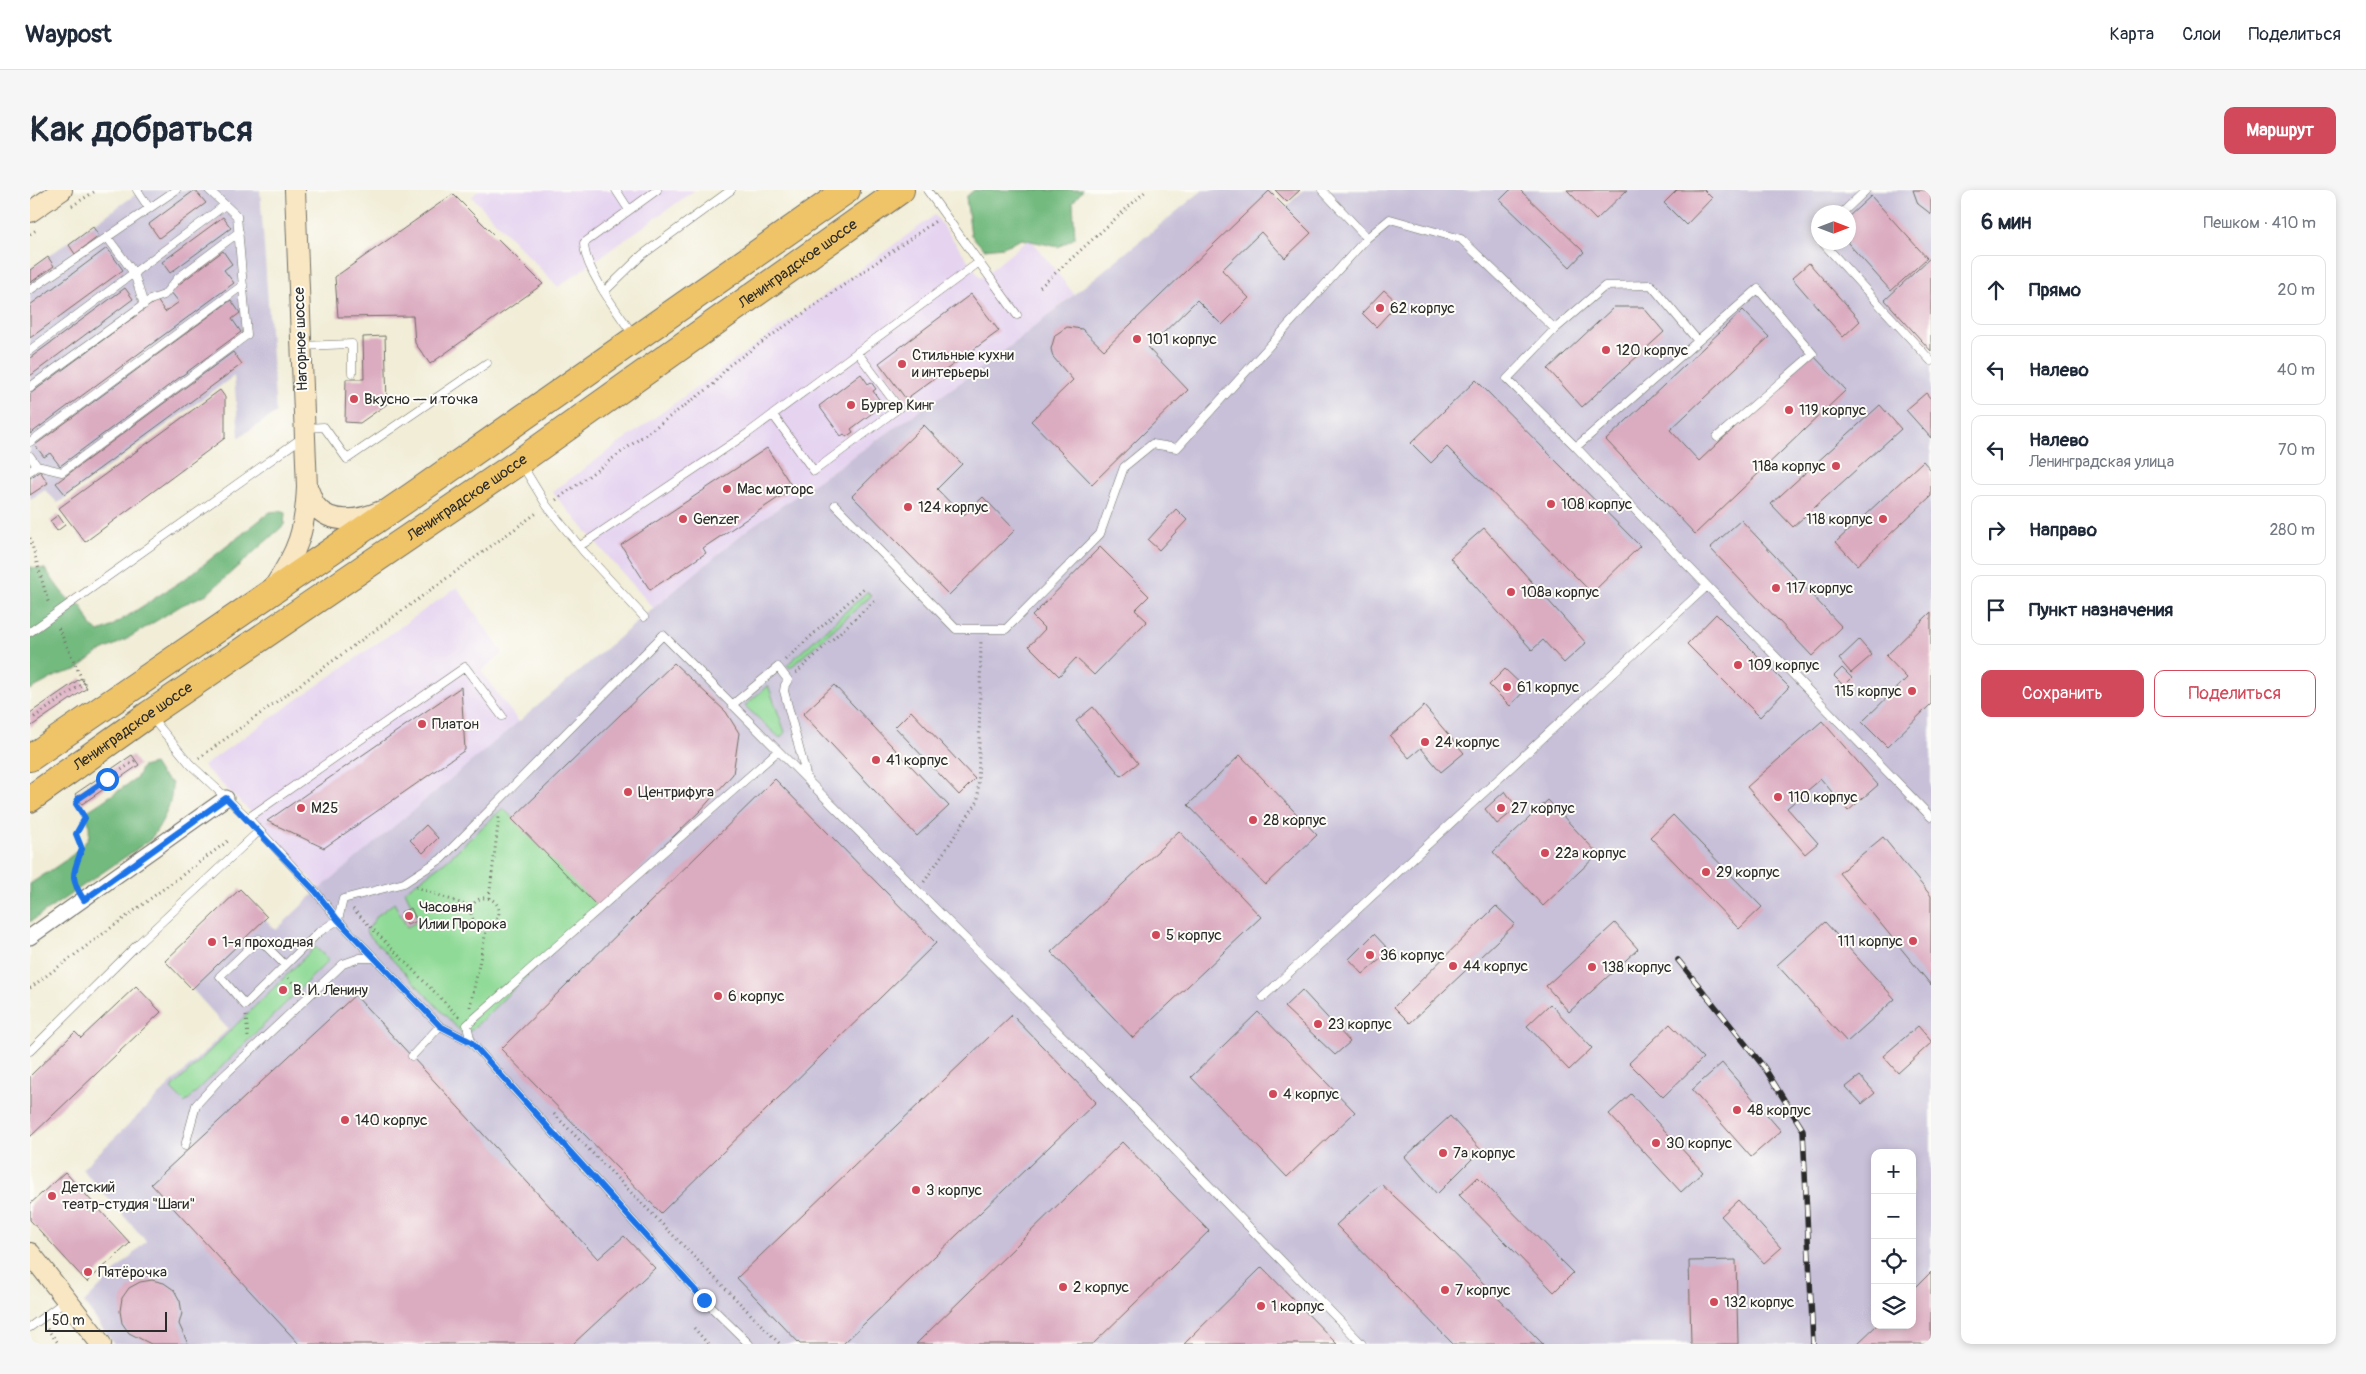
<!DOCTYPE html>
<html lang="ru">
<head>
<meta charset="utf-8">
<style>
	body { margin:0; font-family:Pangolin,sans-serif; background:#f6f6f7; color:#1f2937 }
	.controls { position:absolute; right:15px; bottom:15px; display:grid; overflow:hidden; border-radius:10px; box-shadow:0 2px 8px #0003 }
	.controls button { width:45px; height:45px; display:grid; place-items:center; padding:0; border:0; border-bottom:1px solid #e0e1e3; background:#fff; color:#1f2937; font:25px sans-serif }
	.compass { position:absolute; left:1781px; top:15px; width:45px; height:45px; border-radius:50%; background:#fff; box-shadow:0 2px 8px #0003; rotate:90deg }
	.scale { position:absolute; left:15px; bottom:12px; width:122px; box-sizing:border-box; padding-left:5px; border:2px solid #2b2b2b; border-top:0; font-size:14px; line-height:18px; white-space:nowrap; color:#2b2b2b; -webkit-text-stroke:4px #fdfcf7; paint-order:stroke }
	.stop { position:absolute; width:15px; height:15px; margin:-11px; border:4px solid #1a73e8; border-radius:50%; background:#fff }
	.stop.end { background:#1a73e8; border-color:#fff; box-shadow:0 1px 5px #0008 }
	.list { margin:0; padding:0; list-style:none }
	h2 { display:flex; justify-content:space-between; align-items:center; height:65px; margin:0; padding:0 20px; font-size:21px }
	h2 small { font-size:16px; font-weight:400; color:#747a83 }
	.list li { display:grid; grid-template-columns:32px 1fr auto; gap:15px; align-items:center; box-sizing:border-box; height:70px; margin:0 10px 10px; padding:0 10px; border:1px solid #e0e1e3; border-radius:10px }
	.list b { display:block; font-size:19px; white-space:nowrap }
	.list p { margin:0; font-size:16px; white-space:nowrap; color:#747a83 }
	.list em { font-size:16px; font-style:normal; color:#747a83 }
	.actions { display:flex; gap:10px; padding:15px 20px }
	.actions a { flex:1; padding:11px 0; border:1px solid #d1495b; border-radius:10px; text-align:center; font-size:18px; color:#d1495b }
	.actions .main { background:#d1495b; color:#fff }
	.icon { flex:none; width:28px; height:28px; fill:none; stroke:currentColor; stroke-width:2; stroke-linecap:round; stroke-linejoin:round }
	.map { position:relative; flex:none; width:1901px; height:1154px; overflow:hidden; border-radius:10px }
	header { display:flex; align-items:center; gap:30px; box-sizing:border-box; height:70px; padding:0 25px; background:#fff; border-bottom:1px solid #e0e1e3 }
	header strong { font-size:24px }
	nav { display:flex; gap:28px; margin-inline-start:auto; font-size:18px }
	.intro { display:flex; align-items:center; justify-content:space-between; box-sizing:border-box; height:120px; padding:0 30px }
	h1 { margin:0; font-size:35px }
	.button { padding:12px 22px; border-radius:10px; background:#d1495b; color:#fff; font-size:18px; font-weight:700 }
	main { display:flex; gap:30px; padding:0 30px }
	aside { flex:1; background:#fff; border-radius:10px; box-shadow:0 2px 8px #0003 }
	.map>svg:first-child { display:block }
	.built { fill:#e5d3f0 }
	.industrial { fill:#c7c0d8; fill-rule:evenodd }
	.green { fill:#8fda96; stroke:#5d8260 }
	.forest { fill:#73ba7f; stroke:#4f7255 }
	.building { fill:#dbabc0 }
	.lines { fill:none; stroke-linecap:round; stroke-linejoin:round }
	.lane-casing { stroke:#706f67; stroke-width:9 }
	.street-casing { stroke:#706f67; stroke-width:17 }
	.secondary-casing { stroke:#706f67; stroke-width:22 }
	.highway-casing { stroke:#706f67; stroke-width:28 }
	.path { stroke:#706f67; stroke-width:3; stroke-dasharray:1 4; stroke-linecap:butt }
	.lane { stroke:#fff; stroke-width:8 }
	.street { stroke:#fff; stroke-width:15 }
	.secondary { stroke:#f9e7c3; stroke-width:20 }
	.highway { stroke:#efc469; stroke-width:26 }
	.rail-casing { stroke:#2b2b2b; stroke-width:5.5 }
	.rail { stroke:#fdfcf7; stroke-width:4; stroke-dasharray:11; stroke-linecap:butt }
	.route { stroke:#1a73e8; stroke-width:6 }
	.poi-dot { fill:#d1495b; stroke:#fdfcf7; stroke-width:2 }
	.labels { text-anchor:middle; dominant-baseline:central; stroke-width:4; stroke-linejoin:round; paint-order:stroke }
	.street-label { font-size:15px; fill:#2b2b2b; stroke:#fdfcf7 }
	.poi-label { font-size:15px; fill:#2b2b2b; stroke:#fdfcf7; text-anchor:start }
</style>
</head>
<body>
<header>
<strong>Waypost</strong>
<nav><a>Карта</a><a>Слои</a><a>Поделиться</a></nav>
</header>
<div class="intro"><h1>Как добраться</h1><a class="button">Маршрут</a></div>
<main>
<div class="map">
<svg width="1901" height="1154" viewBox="0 0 1901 1154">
	<rect width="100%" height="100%" fill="#fdfcf7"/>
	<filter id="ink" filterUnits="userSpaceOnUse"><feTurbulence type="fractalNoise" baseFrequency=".02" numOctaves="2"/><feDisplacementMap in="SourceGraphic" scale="10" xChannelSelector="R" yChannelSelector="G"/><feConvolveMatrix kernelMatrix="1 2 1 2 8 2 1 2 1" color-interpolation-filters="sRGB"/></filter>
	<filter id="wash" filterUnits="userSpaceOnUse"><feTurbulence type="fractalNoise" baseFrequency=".0096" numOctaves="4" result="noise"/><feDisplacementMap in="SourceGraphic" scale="20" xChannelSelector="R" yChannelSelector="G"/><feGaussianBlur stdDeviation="1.12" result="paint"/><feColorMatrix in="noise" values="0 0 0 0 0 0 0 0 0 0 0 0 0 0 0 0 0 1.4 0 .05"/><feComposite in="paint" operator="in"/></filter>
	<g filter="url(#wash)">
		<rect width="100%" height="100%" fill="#f1edd7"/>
		<path class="built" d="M448 0H665L528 97 442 7Z
			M905 25 951 88 1000 48 1044 104 963 170 718 339 624 419 522 302Z
			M427 397 473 463 451 481 489 532 290 699 223 624 173 576Z"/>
		<path class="industrial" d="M112 0H230L246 223 209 247 204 186 28 313 15 300 0 310V79Z
			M1173 0H1239L1256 17 1273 0H1901V1154H84L54 1113 116 1051 52 979 198 839 162 799 235 729 246 740 286 702 718 339 963 170ZM1788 22H1818V52H1788ZM1845 963H1882V1135H1845Z"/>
		<path class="green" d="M837 402 841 406 760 478 757 475Z
			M738 495 755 542 750 548 715 516Z
			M473 618 568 715 443 839 434 845 336 742 348 725 364 713 377 737 389 731 375 701 417 670Z
			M285 757 299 770 155 913 141 899Z"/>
		<path class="forest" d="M944 0H1053L1043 12 1045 48 1028 57 992 49 973 57 954 59 941 45 936 7Z
			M249 321 255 323 254 335 177 404 152 415 95 450 68 463 46 480 28 485 0 500V377L15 379C24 390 36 414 51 415L62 437 69 442 79 438 159 386 240 322Z
			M124 574 131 585 142 593C143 614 132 633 120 650L0 732V694C14 684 55 661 59 645 60 637 58 629 56 622L106 589 112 577Z"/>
		<g id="blocks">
			<path class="building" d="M165 0 176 13 129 48 119 34Z
				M1245 0H1270L1257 12Z
				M1480 0H1490L1554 62 1540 77 1470 10Z
				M1537 0H1597L1566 30Z
				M1647 0H1674L1682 8 1656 35 1634 13Z
				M1883 0H1901V24L1888 14Z
				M1239 1 1281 43 1255 68 1231 42 1192 80 1219 108 1192 135 1167 110 1118 158 1158 200 1062 294 1001 231 1043 190 1023 167 1021 159 1025 145 1037 137 1052 139 1074 160Z
				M423 4 513 94 400 174 385 153 383 126 308 127 305 87Z
				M1841 6 1897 68 1861 101 1817 52H1818V27Z
				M193 27 201 38 140 83 132 72Z
				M63 37 69 46 45 64 39 55Z
				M77 58 93 80 0 148V115Z
				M193 61 202 74 194 80 204 93 0 244V204L127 110 135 122 149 112 140 101Z
				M18 67 24 76 0 93V80Z
				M1901 67V161L1855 110Z
				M1779 73 1830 131 1813 147 1762 88Z
				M95 98 103 109 0 186V168Z
				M1354 100 1368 113 1346 137 1332 123Z
				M941 104 969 141 876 209 849 173Z
				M201 110 210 123 202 129 211 142 30 276 20 263 14 267 5 255Z
				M1584 117H1613L1634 142 1552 217 1518 179Z
				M1713 120 1739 147 1640 240 1669 271 1782 164 1816 200 1665 344 1576 250Z
				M355 146 357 214 330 233 315 232 316 189H334L333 147Z
				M203 162 212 174 35 304 26 293Z
				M831 184 838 194 841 192 846 199 843 201 853 215 821 239 823 242 816 247 814 244 811 246 789 216Z
				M1446 190 1610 356 1562 403 1417 257 1401 273 1381 253Z
				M190 200 195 207V248L55 352 29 318Z
				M1896 203 1901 209V248L1876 220Z
				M1850 215 1871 239 1763 337 1741 314Z
				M894 235 932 274 907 299 933 326 953 307 985 340 919 405 822 306Z
				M737 258 763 298 673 358 676 363 620 400 591 355Z
				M1893 271 1901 280V306L1827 375 1806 352Z
				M10 281 18 293 0 305V288Z
				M1146 319 1157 330 1129 360 1118 350Z
				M28 325 35 335 27 341 20 331Z
				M1711 330 1812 437 1782 466 1680 358Z
				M1454 338 1556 453 1534 473 1513 450 1502 460 1420 368Z
				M1070 357 1119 406 1105 420 1117 431 1064 485 1046 468 1029 486 999 456 1015 439 1002 426Z
				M1901 422V514L1857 557 1832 532 1877 488 1856 466Z
				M1686 424 1759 497 1730 527 1657 454Z
				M1829 450 1842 465 1821 483 1809 469Z
				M644 473 696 522 709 543 703 584 670 621 569 718 482 629Z
				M1812 478 1822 488 1814 496 1804 486Z
				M1475 479 1496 499 1480 516 1459 495Z
				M51 488 57 498 0 537V523Z
				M804 495 919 616 887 646 773 524Z
				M431 497 435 560 294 658 237 631Z
				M1394 516 1434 563 1411 582 1391 558 1379 568 1360 546Z
				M1063 517 1108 573 1091 586 1046 531Z
				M881 521 945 589 929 605 865 537Z
				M1792 531 1848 595 1818 621 1791 589 1757 618 1788 653 1775 664 1717 597Z
				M102 565 109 575 52 614 45 604Z
				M1210 565 1287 645 1235 695 1158 615Z
				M745 589 906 753 631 1023 471 859Z
				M1475 601 1487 618 1467 634 1455 619Z
				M1518 610 1568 664 1513 716 1463 662Z
				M1643 625 1732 717 1709 739 1620 647Z
				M396 635 408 648 393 663 380 650Z
				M1149 641 1231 727 1103 848 1021 762Z
				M1853 647 1901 706V795L1809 683Z
				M210 699 237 727 162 799 135 771Z
				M1466 716 1485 734 1380 833 1364 817Z
				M381 718 387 731 377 735 371 722Z
				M1795 732 1865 809 1817 852 1747 775Z
				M1585 733 1608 759 1539 822 1516 796Z
				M1344 744 1360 761 1333 784 1319 769Z
				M106 796 131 822 0 947V886L45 842 51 848Z
				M1272 800 1320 852 1305 865 1254 817Z
				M325 805 568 1069 594 1046 625 1078 543 1154H269L121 994Z
				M1520 814 1562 858 1539 880 1497 836Z
				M1228 822 1325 922 1257 987 1161 887Z
				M982 825 1066 912 813 1154H770L707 1088Z
				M1640 834 1673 868 1633 907 1599 873Z
				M1888 836 1901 851V853L1868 883 1853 866Z
				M1692 873 1751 941 1721 967 1662 900Z
				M1830 886 1845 903 1832 914 1816 897Z
				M1601 904 1673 982 1651 1002 1579 924Z
				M1420 926 1451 960 1407 1004 1375 967Z
				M1092 952 1179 1041 1063 1154H886Z
				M35 982 100 1053 57 1092 0 1030V1014Z
				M1448 987 1543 1083 1524 1102 1429 1005Z
				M1351 994 1406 1045 1513 1154H1423L1306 1035Z
				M1708 1010 1751 1058 1734 1073 1691 1026Z
				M1706 1070 1708 1154H1661L1659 1071Z
				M1232 1077 1307 1154H1154Z
				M1901 1082V1154H1827L1847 1135H1882V1101Z
				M122 1090 134 1093 144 1100 150 1111 152 1123 149 1134 158 1154H121L99 1143 92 1133 90 1121 92 1108 99 1098 110 1092Z"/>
		</g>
	</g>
	<g filter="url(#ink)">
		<use href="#blocks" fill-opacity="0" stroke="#706f67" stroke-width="1"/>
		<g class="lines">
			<defs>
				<path id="lane" d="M107 0 119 18
					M586 0 599 20
					M897 0 987 125
					M1292 0 1337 48
					M1813 22 1836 0
					M1788 45V48
					M77 47 104 83 114 115
					M1792 52 1901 171
					M0 100 146 0
					M574 102 612 65 701 0
					M1525 139 1477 189 1546 257 1657 375 1901 627
					M604 146C589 124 554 79 554 53L627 0
					M271 156 322 154V183
					M0 160 195 15
					M0 197 120 110 134 105 148 88 209 42
					M743 225 784 281 869 218 827 162
					M275 238 294 237 317 269 457 173
					M0 252 213 95
					M1546 257 1728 99 1783 164 1687 247
					M0 266 7 276 0 281
					M492 275 517 316 554 362 614 427
					M7 276 32 282 217 145 207 26 179 0
					M805 315 926 439H976L1070 344 1094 277 1122 254 1147 258 1337 48 1360 29 1431 49 1525 139 1575 96 1621 95 1668 151
					M550 356 718 243 948 73
					M0 442 273 247
					M702 515 748 477 758 490 755 495 754 501 777 588
					M122 528 160 574 218 628 286 702 308 730 313 709 374 693 411 669 633 445 1113 927 1332 1154
					M218 628 435 477 472 526
					M255 775 229 749 190 786 215 815 289 742 308 730 410 836 441 852 674 1110 719 1154
					M1233 807 1677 396
					M441 852 437 835 748 561
					M0 861 109 753 229 641
					M382 866 410 836
					M155 956 166 915 187 892 313 774 330 768H345
					M0 1137 37 1110"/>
				<path id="street" d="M0 747 196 608"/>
				<path id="secondary" d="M0 22 32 0
					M277 297C280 303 282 310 285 315 300 336 331 330 351 321
					M244 397C268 361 275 341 277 297L265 0
					M0 1063 71 1154"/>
				<g id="highway">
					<path d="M0 568 383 305 817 0"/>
					<path id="s1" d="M0 609 119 524 489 272 871 0"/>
				</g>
			</defs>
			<use href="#lane" class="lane-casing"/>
			<use href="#street" class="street-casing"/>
			<use href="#secondary" class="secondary-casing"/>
			<use href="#highway" class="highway-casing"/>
			<path class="path" d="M42 16 67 0
				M0 44 8 39
				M1010 97 1117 0
				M526 310 683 195 698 176 907 30
				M0 348 19 415
				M755 470 836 396
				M766 483 846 409
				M0 530 54 493 27 435
				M169 568 508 322
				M894 692 948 611 951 450
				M386 697 441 717
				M46 698 43 681 52 659 46 644 55 628 46 614 48 609 106 570
				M441 722a14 14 0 1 1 28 0a14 14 0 1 1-28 0Z
				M459 708 469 627
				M323 719 430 828
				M258 788 270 800
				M0 798 198 651
				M440 817 457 737
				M216 826 218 847
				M524 924 750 1154
				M664 1138 678 1154
				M17 1139 29 1154"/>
			<use href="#lane" class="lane"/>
			<use href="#street" class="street"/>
			<use href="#secondary" class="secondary"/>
			<use href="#highway" class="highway"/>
			<defs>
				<path id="rail" d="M1648 770 1734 877 1773 940 1783 1154"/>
			</defs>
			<use href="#rail" class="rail-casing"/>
			<use href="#rail" class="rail"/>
		</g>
	</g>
	<g class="lines" filter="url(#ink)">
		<path class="route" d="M77 589 48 609 46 614 55 628 46 644 52 659C43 683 39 687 54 710L196 608 286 702 308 730 410 836 441 852 674 1110"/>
	</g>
	<g class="poi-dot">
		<circle cx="1350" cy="118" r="5"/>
		<circle cx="1107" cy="149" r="5"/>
		<circle cx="1576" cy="160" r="5"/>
		<circle cx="872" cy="174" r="5"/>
		<circle cx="324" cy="209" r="5"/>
		<circle cx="821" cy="215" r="5"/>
		<circle cx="1759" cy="220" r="5"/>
		<circle cx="1806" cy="276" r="5"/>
		<circle cx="697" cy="299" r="5"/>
		<circle cx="1521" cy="314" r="5"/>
		<circle cx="878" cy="317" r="5"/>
		<circle cx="653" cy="329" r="5"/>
		<circle cx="1853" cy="329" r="5"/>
		<circle cx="1746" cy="398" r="5"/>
		<circle cx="1481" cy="402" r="5"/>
		<circle cx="1708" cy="475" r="5"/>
		<circle cx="1477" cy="497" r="5"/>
		<circle cx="1882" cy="501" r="5"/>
		<circle cx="392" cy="534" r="5"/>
		<circle cx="1395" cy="552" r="5"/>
		<circle cx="846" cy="570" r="5"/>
		<circle cx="598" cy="602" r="5"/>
		<circle cx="1748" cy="607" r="5"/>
		<circle cx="271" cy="618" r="5"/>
		<circle cx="1471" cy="618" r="5"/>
		<circle cx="1223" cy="630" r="5"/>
		<circle cx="1515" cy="663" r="5"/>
		<circle cx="1676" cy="682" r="5"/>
		<circle cx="379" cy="726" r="5"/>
		<circle cx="1126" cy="745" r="5"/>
		<circle cx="1883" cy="751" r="5"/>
		<circle cx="182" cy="752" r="5"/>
		<circle cx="1340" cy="765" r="5"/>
		<circle cx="1423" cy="776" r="5"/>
		<circle cx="1562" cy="777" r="5"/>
		<circle cx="253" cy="800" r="5"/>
		<circle cx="688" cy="806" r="5"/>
		<circle cx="1288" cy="834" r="5"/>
		<circle cx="1243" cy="904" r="5"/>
		<circle cx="1707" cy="920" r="5"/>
		<circle cx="315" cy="930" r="5"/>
		<circle cx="1626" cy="953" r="5"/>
		<circle cx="1413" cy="963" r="5"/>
		<circle cx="886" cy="1000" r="5"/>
		<circle cx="22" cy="1006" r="5"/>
		<circle cx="58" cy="1082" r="5"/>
		<circle cx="1033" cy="1097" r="5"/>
		<circle cx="1415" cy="1100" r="5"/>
		<circle cx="1684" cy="1112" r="5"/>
		<circle cx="1231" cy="1116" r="5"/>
	</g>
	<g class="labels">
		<g class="street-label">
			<text stroke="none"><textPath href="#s1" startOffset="936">Ленинградское шоссе</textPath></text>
			<text transform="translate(271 149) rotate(-92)">Нагорное шоссе</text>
			<text stroke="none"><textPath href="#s1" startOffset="531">Ленинградское шоссе</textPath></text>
			<text stroke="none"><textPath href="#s1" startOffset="126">Ленинградское шоссе</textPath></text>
		</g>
		<g class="poi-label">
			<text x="1360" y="118">62 корпус</text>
			<text x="1117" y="149">101 корпус</text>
			<text x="1586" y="160">120 корпус</text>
			<text x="882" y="165">Стильные кухни<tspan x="882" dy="17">и интерьеры</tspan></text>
			<text x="334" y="209">Вкусно — и точка</text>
			<text x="831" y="215">Бургер Кинг</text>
			<text x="1769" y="220">119 корпус</text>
			<text x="1796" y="276" text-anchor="end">118а корпус</text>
			<text x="707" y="299">Мас моторс</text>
			<text x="1531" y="314">108 корпус</text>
			<text x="888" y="317">124 корпус</text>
			<text x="663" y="329">Genzer</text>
			<text x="1843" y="329" text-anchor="end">118 корпус</text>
			<text x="1756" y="398">117 корпус</text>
			<text x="1491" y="402">108а корпус</text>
			<text x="1718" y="475">109 корпус</text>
			<text x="1487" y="497">61 корпус</text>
			<text x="1872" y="501" text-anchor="end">115 корпус</text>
			<text x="402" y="534">Платон</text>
			<text x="1405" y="552">24 корпус</text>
			<text x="856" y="570">41 корпус</text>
			<text x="608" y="602">Центрифуга</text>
			<text x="1758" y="607">110 корпус</text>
			<text x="281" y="618">М25</text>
			<text x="1481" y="618">27 корпус</text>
			<text x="1233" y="630">28 корпус</text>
			<text x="1525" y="663">22а корпус</text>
			<text x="1686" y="682">29 корпус</text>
			<text x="389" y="717">Часовня<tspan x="389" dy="17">Илии Пророка</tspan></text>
			<text x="1136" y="745">5 корпус</text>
			<text x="1873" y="751" text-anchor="end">111 корпус</text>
			<text x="192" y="752">1-я проходная</text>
			<text x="1350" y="765">36 корпус</text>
			<text x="1433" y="776">44 корпус</text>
			<text x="1572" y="777">138 корпус</text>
			<text x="263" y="800">В. И. Ленину</text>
			<text x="698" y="806">6 корпус</text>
			<text x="1298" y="834">23 корпус</text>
			<text x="1253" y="904">4 корпус</text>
			<text x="1717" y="920">48 корпус</text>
			<text x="325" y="930">140 корпус</text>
			<text x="1636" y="953">30 корпус</text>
			<text x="1423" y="963">7а корпус</text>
			<text x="32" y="997">Детский<tspan x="32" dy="17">театр-студия "Шаги"</tspan></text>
			<text x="896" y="1000">3 корпус</text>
			<text x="68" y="1082">Пятёрочка</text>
			<text x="1043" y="1097">2 корпус</text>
			<text x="1425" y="1100">7 корпус</text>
			<text x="1694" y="1112">132 корпус</text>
			<text x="1241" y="1116">1 корпус</text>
		</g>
	</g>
</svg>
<div class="controls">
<button>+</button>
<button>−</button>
<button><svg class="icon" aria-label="locate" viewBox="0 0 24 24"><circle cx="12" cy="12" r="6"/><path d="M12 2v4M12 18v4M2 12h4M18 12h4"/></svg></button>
<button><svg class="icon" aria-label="layers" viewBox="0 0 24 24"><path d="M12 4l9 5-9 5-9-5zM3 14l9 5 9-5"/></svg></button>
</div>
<svg class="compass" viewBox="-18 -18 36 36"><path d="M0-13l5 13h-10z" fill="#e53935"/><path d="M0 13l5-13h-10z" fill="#747a83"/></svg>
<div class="scale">50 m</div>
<div class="stop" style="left:77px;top:589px"></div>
<div class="stop end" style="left:674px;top:1110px"></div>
</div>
<aside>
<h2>6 мин<small>Пешком · 410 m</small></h2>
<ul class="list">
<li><svg class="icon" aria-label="ahead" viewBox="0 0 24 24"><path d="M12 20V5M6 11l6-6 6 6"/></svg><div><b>Прямо</b></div><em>20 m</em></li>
<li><svg class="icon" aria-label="left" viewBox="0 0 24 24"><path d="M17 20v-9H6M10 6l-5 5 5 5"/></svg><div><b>Налево</b></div><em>40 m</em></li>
<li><svg class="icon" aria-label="left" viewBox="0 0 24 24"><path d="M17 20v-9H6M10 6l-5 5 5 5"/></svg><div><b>Налево</b><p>Ленинградская улица</p></div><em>70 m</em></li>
<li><svg class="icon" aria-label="right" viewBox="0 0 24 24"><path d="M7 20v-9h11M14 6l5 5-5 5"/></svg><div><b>Направо</b></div><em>280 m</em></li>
<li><svg class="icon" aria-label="arrive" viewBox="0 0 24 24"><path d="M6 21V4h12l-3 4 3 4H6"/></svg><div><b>Пункт назначения</b></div></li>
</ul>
<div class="actions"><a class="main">Сохранить</a><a>Поделиться</a></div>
</aside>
</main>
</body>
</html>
